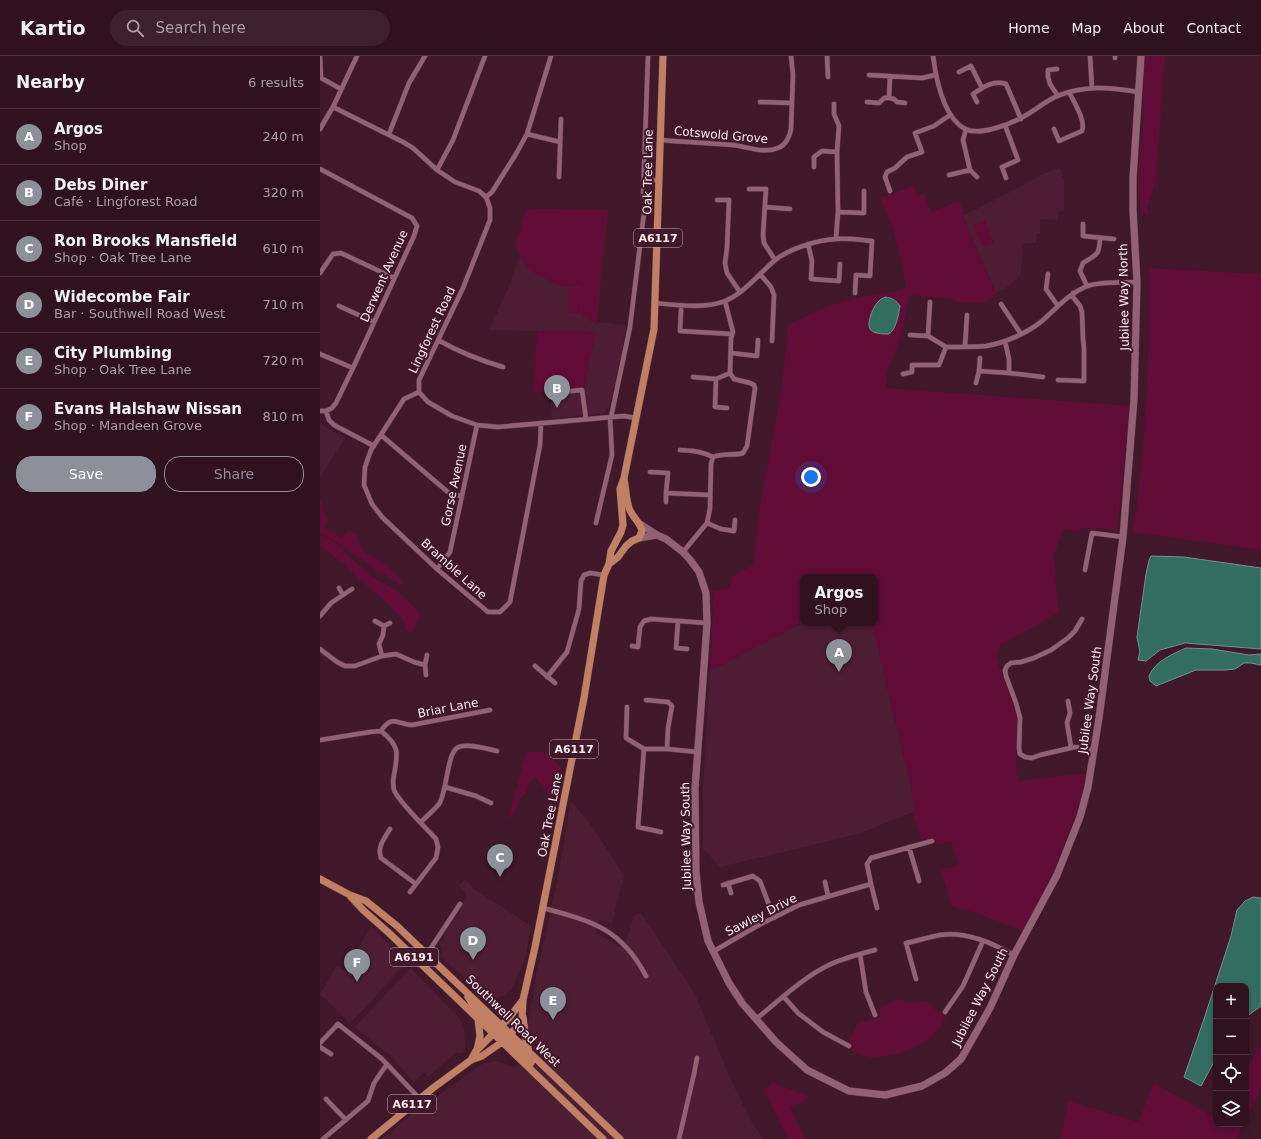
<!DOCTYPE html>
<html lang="en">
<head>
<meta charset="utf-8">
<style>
	body { margin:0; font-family:"DejaVu Sans",sans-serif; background:#3c202c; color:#f1f3f6 }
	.controls { position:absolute; right:12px; bottom:12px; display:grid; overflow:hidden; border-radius:8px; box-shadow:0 2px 6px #0003 }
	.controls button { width:36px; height:36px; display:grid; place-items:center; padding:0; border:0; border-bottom:1px solid #4b323d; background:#30121f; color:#f1f3f6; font:20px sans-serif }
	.you { position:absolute; left:491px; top:421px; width:14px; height:14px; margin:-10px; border:3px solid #fff; border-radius:50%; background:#1a73e8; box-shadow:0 0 0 6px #1a73e833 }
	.badge { display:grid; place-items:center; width:26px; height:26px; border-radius:50%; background:#8c9099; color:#fff; font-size:13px; font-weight:700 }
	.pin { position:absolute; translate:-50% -33px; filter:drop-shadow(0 1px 2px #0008) }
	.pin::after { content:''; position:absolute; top:21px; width:14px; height:12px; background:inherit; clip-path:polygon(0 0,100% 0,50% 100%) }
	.popup { position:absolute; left:480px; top:518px; width:78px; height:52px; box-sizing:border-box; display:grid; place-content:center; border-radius:8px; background:#30121f; filter:drop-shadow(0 1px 3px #0005); font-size:13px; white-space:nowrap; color:#a89ea4 }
	.popup b { font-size:15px; color:#f1f3f6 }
	.popup::after { content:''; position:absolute; left:50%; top:100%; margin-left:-8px; border:8px solid transparent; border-top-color:#30121f }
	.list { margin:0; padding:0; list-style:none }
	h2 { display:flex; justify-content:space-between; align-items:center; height:52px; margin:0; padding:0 16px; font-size:17px }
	h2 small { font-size:13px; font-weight:400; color:#a89ea4 }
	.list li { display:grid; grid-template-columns:26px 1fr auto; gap:12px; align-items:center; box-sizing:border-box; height:56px; padding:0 16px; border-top:1px solid #4b323d }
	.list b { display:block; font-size:15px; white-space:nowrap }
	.list p { margin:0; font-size:13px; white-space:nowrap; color:#a89ea4 }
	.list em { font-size:13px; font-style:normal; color:#a89ea4 }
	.actions { display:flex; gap:8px; padding:12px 16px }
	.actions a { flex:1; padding:9px 0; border:1px solid #8c9099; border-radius:16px; text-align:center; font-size:14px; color:#8c9099 }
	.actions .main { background:#8c9099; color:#fff }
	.icon { flex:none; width:22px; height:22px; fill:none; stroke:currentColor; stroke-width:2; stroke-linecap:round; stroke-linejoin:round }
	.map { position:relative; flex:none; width:941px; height:1083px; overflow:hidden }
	header { display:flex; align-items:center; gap:24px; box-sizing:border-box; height:56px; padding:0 20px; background:#30121f; border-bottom:1px solid #4b323d }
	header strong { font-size:19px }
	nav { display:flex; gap:22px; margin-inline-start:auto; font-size:14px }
	.search { width:280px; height:36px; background:#3c202c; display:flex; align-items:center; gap:10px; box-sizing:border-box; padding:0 14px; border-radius:22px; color:#a89ea4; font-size:15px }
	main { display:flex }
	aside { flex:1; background:#30121f }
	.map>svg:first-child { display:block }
	.built { fill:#4d1e33 }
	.green { fill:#600c37 }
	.water { fill:#326d5f; stroke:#6f938a }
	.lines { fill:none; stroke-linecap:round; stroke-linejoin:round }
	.street-casing { stroke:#543543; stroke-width:5.5 }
	.secondary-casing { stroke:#543543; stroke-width:8 }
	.primary-casing { stroke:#543543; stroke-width:8 }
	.street { stroke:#926274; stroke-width:4.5 }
	.secondary { stroke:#926274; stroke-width:7 }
	.primary { stroke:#c17f64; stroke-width:7 }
	.labels { text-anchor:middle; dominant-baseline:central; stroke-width:4; stroke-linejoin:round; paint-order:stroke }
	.shield { fill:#401829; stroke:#c4acb4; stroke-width:1 }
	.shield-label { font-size:11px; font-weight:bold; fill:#fcebf0 }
	.street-label { font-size:12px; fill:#fcebf0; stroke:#401829 }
</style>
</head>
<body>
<header>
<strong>Kartio</strong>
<div class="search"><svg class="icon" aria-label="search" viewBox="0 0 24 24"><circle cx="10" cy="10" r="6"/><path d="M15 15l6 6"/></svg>Search here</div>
<nav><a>Home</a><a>Map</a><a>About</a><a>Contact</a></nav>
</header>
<main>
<aside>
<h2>Nearby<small>6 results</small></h2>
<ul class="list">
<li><span class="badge">A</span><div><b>Argos</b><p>Shop</p></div><em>240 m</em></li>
<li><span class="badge">B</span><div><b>Debs Diner</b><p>Café · Lingforest Road</p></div><em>320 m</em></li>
<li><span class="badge">C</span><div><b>Ron Brooks Mansfield</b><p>Shop · Oak Tree Lane</p></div><em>610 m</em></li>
<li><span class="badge">D</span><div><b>Widecombe Fair</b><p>Bar · Southwell Road West</p></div><em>710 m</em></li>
<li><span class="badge">E</span><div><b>City Plumbing</b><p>Shop · Oak Tree Lane</p></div><em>720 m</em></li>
<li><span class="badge">F</span><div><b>Evans Halshaw Nissan</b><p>Shop · Mandeen Grove</p></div><em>810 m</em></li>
</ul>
<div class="actions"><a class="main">Save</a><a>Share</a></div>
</aside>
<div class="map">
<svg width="941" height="1083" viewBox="0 0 941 1083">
	<rect width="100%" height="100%" fill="#401829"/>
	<path class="built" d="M740 112 744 123V154L738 157V164L720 163V177H717L716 187H703L701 218 691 229 676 237 643 160 702 130 723 118Z
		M206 153 288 154 277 266 306 269 301 301 289 351 281 358 232 362 230 335 264 332 276 276 169 274 191 226 199 202 200 198 195 190Z
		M0 368 25 382 0 422Z
		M482 567H552L593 741 594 748 593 756 538 778 400 811 383 792V731L390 615Z
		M251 745 269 766 304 819 292 867 280 864 274 876 291 885 299 891 308 880 314 860 320 857 328 867 374 936 411 1024 430 1063 443 1083H62L91 1059 162 1008 177 1005 194 1012 218 988 210 978 208 971 216 920 238 823Z
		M145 823 154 833 211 870 205 904 191 934 183 940 172 943 164 939 121 901 123 893 119 886 124 885 126 875 131 866 139 861 146 837 139 830Z
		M51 871 87 905 52 944 30 967 0 938 17 910 25 915Z
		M91 912 139 962 144 973 145 989 143 998 136 996 108 1021 104 1016 94 1026 72 1001 35 971Z"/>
	<path class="green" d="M825 0H845L836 124 827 152 829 160 822 156 819 140 818 113 823 69 824 43 822 36Z
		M594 130 597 140 604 137 611 156 639 145 645 159 643 160 676 237 672 239 674 241 663 247 641 246 629 243 590 239 580 282 567 317 566 332 810 350 797 474 762 472 759 476 744 473 734 498 738 557 680 589 676 600 697 661 696 704 698 725 766 717 761 741 752 769 732 820 703 875 656 857 631 850 621 814 639 809 631 785 617 789 614 781 601 784 593 756 594 748 593 741 552 567H555V521H483V567L390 615 393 554 392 535 409 532 412 520 433 509 439 455 462 330 468 269C486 259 509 249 529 244 546 239 564 237 581 235L586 229 573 172 560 142Z
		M206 153 288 154 276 268 262 260 261 231 239 230 209 214 201 202H199L200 198 195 190Z
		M665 164 674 187 663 191 653 169Z
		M829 212 941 218V494L813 476C826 388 830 300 829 212Z
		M248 232H261V258L248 257Z
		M217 275 276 276 264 332 213 337Z
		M0 443 2 444 3 455 8 465 4 471 21 481 29 475 38 479 42 494C56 503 73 512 83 526L81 528 59 516 42 503 31 497 20 488 0 477Z
		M0 478 17 488 41 512 53 521 77 535 88 544 99 557C100 565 95 571 91 578L84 572 85 568 82 562 61 541 41 525 25 509 0 490Z
		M206 696H224L242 712 236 748 216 722 210 725 206 738 201 741 194 759 188 763Z
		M577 943 589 947 605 945 626 962C623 967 620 971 617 975 601 992 578 1000 555 1001 547 1002 538 998 531 995L533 989 528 986 538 967 562 961 558 953Z
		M941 987V1035H940L926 1062V1016Z
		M453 1027 490 1041 470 1052 485 1083H468L444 1034Z
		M834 1027 896 1062V1068H923L916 1083H740L749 1045 818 1066Z"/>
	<path class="water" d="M565 241C572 242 576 244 580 250 579 256 576 276 568 278 566 278 564 278 562 278 557 277 553 277 550 273 546 267 554 248 560 244 560 243 564 242 565 241Z
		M831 500 864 501 941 512V593L865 587 840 594 826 605 818 604 820 596 817 581 826 518 829 504Z
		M866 592 892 593 929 599 941 598V609L931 607H924L915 613 905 614H876L836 630 830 625 829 620C835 605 853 598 866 592Z
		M933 841 941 842V950L926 961V930H896V1002L881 1030 864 1021 884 963 911 880 917 854 925 845Z"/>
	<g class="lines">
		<defs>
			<path id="street" d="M0 0 1 22 21 33
				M507 0 508 21
				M613 0C616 23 623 61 645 73 659 80 688 69 701 62 713 56 724 46 737 40 765 29 789 31 818 36
				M770 0 772 32
				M795 2V0
				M737 13 728 14V21L730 28 738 40
				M639 16 651 10 662 32
				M549 19 602 22 615 19
				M569 42 574 43 577 46 585 47
				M440 46 471 47
				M547 46 559 47 564 42H569L570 20
				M657 46 653 38C663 31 673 24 686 28L701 63
				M514 48V58L519 70 517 96 518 156 516 182
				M13 51 83 86 93 92 117 114 135 126 159 135 166 141
				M685 69 698 104 682 111 686 122
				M0 73 13 51 37 0
				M734 73 739 85 762 75C766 65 754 46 749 36
				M69 78 89 27 105 0
				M207 78 240 86
				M340 84C364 86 389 87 413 89 428 91 444 98 458 92 466 89 470 80 471 73L473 19 471 0
				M494 111V101L502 95 517 96
				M0 113 92 162 97 170 94 180 33 312 16 347 12 352 6 355
				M117 114 133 84 165 0
				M650 114 657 121
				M629 119 650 114 643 84 646 73
				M239 121 241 63
				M323 124H339
				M429 133H446L443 179 444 187 455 204
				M570 135 565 121 567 116 575 112 587 101 602 96 595 77 614 70 630 59
				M166 141 170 152V164L143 232 99 324V336L108 346 132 360 157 369 178 371 304 360 316 362
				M166 141 172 136 196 98 207 78 231 0
				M323 141 328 0
				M397 144H409L407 192 405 207 407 217 420 236
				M445 151 470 153
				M518 156 544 157V135
				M763 168V180L794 183
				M488 188 492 205 491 223 519 225 520 208
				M0 217 13 198 21 197 74 222
				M440 218 451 231 454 239 452 285
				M728 218 726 233 738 250
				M767 230 760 215 763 207C778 197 779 200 780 182
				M335 247C356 249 385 253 405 245 423 238 439 218 454 205 468 193 497 184 516 183 528 182 541 184 552 185L550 220 536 219 535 237
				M681 248 701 278
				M19 250 54 266
				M361 254 360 275 412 278
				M590 279 608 280 626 291
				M608 280 610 246
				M118 284C139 296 159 304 183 311
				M645 290 647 259
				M626 291C639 291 653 291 666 290 685 287 707 277 722 265 737 252 747 239 765 231 780 225 802 227 817 226
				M411 297 437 300 438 284
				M0 298 33 312
				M659 315 689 317V303L685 285
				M689 317 723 321
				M583 318 592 316V309H619L626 291
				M373 321 396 323 410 317
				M396 323 395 351 407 352
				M738 324 764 325V292L763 283 762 256 760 250 753 241V237
				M656 327 659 315 660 302
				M99 336 84 343 51 394 45 411 44 429 52 448 62 461 117 513 168 556H180L190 546 220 389 221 367
				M233 337 262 334 266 363
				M0 355H6L9 364 14 369 54 390
				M291 361 310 271 324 157
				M61 379 129 437 141 440
				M360 394C372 395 382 395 393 401
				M330 416 348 417 346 437 390 439
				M346 446V437
				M276 467 292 399 290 361
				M387 467 401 473 414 475 415 464
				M363 496 387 467 390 452 391 408 393 401C404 397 413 400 423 397L427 390 435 332 434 329 430 327 414 323 410 317 411 282 413 276 405 245
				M117 513 130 496 157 369
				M765 514 772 477 803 481
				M19 532 23 539
				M0 560 11 547 32 533
				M762 563 755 575 748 582 731 594 714 602 701 606 691 607 687 610 685 614 686 620 696 647 700 662 699 692 700 698 705 701 712 702 720 699 755 691 774 694
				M55 565 64 570 70 567
				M358 565 356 592 367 593
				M312 590 318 591 320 571 324 565 331 563 387 567
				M0 593 17 606 25 610H35L62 600 76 598 94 606 105 609
				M62 600 59 588 63 579 64 570
				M215 610 235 627
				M106 619 105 609 107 599
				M227 621 247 596 259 553 261 525 264 519 270 517 284 519
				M326 644 348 646 352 650 348 672 347 693
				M748 645 750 657 747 667 751 691
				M307 651 306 682 324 693
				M61 675C80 690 78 697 74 719 73 723 73 729 74 734 78 745 107 773 116 783L118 791 116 802 90 836
				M0 684 50 676 61 675C72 658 76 668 92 669L170 654
				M125 731 156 740 171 747
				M101 766C107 760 114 754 119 748 127 736 127 698 137 692 145 686 167 693 177 695
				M70 773C64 783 57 791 61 802L96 828
				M341 776 318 771 324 693H347L378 696
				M589 791 599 825
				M505 826 508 840
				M408 827 411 837
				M551 828 557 852
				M403 829 433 820 440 825 454 862
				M223 852C271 865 301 872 326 920
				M394 895 437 870 479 849 551 828 547 808 551 802 612 785
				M107 898 140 848
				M540 898 546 936 555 959
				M596 923 586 887C597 885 609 881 620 879 646 875 672 887 694 899
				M464 941 478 957 503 976 529 990
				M625 956 643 930 663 885
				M436 963C460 944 483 921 511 908 524 902 540 898 555 894
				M0 987 18 968 62 1003 99 1042
				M0 991 11 998
				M6 1043 26 1064
				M3 1083 48 1045 54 1027 67 1008
				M359 1083 374 1018 377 1002"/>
			<path id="secondary" d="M320 468 337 479 346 483 363 496 371 505 379 516 386 537 387 567 383 625 375 732 376 816 379 846 388 885 409 927 422 947 456 986 487 1014 529 1035 565 1039 602 1030 625 1017 641 1003 670 952 694 899 737 819 760 761 768 731 779 662 803 481 814 343 817 226 813 154V122L821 0
				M319 482 337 479"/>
			<path id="primary" d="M289 508 298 501 306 490 312 485 319 482 322 475C321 467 312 461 309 452 306 443 306 433 304 423
				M0 823 30 839 46 845 77 870 300 1083
				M31 841 43 854 69 877 283 1083
				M148 941 153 949 178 974 181 978
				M203 961 206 984 209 996
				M184 978 186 982 211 1007
				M157 994 160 980 158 963
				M151 1004 156 995 189 962 203 944
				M51 1083 113 1032 151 1004 162 1000 182 986 198 970 202 964 203 944 215 891 264 642 284 519 289 508 291 495 301 476 303 469 300 433 304 422 334 273 343 0"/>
		</defs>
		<use href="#street" class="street-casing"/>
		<use href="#secondary" class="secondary-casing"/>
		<use href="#primary" class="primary-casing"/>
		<use href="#street" class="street"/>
		<use href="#secondary" class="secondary"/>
		<use href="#primary" class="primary"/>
	</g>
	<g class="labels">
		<g class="shield">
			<rect x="314" y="173" width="48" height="18" rx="3"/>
			<rect x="230" y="684" width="48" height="18" rx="3"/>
			<rect x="70" y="892" width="48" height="18" rx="3"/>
			<rect x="68" y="1039" width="48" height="18" rx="3"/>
		</g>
		<g class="shield-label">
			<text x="338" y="182">A6117</text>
			<text x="254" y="693">A6117</text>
			<text x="94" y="901">A6191</text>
			<text x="92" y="1048">A6117</text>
		</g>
		<g class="street-label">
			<text transform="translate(401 79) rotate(5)">Cotswold Grove</text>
			<text transform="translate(328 116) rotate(-89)">Oak Tree Lane</text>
			<text transform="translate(64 220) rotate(-66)">Derwent Avenue</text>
			<text transform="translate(804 241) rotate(-91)">Jubilee Way North</text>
			<text transform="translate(112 274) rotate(-65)">Lingforest Road</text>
			<text transform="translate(134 429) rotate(-78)">Gorse Avenue</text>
			<text transform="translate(134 513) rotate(42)">Bramble Lane</text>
			<text transform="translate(770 644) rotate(-82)">Jubilee Way South</text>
			<text transform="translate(128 652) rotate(-11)">Briar Lane</text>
			<text transform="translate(230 759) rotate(-79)">Oak Tree Lane</text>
			<text transform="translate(366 780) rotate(-91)">Jubilee Way South</text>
			<text transform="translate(441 859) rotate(-27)">Sawley Drive</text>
			<text transform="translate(660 941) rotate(-63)">Jubilee Way South</text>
			<text transform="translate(193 965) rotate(44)">Southwell Road West</text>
		</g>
	</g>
</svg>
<div class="controls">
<button>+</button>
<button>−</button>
<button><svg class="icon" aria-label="locate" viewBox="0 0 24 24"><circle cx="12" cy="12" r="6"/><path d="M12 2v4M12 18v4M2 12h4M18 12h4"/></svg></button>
<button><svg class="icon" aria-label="layers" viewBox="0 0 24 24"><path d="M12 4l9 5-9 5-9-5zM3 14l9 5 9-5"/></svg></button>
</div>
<div class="you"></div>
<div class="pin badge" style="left:519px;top:616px">A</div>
<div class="popup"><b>Argos</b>Shop</div>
<div class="pin badge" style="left:237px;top:352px">B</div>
<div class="pin badge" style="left:180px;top:821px">C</div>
<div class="pin badge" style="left:153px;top:904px">D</div>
<div class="pin badge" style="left:233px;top:964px">E</div>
<div class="pin badge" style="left:37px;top:926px">F</div>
</div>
</main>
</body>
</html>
